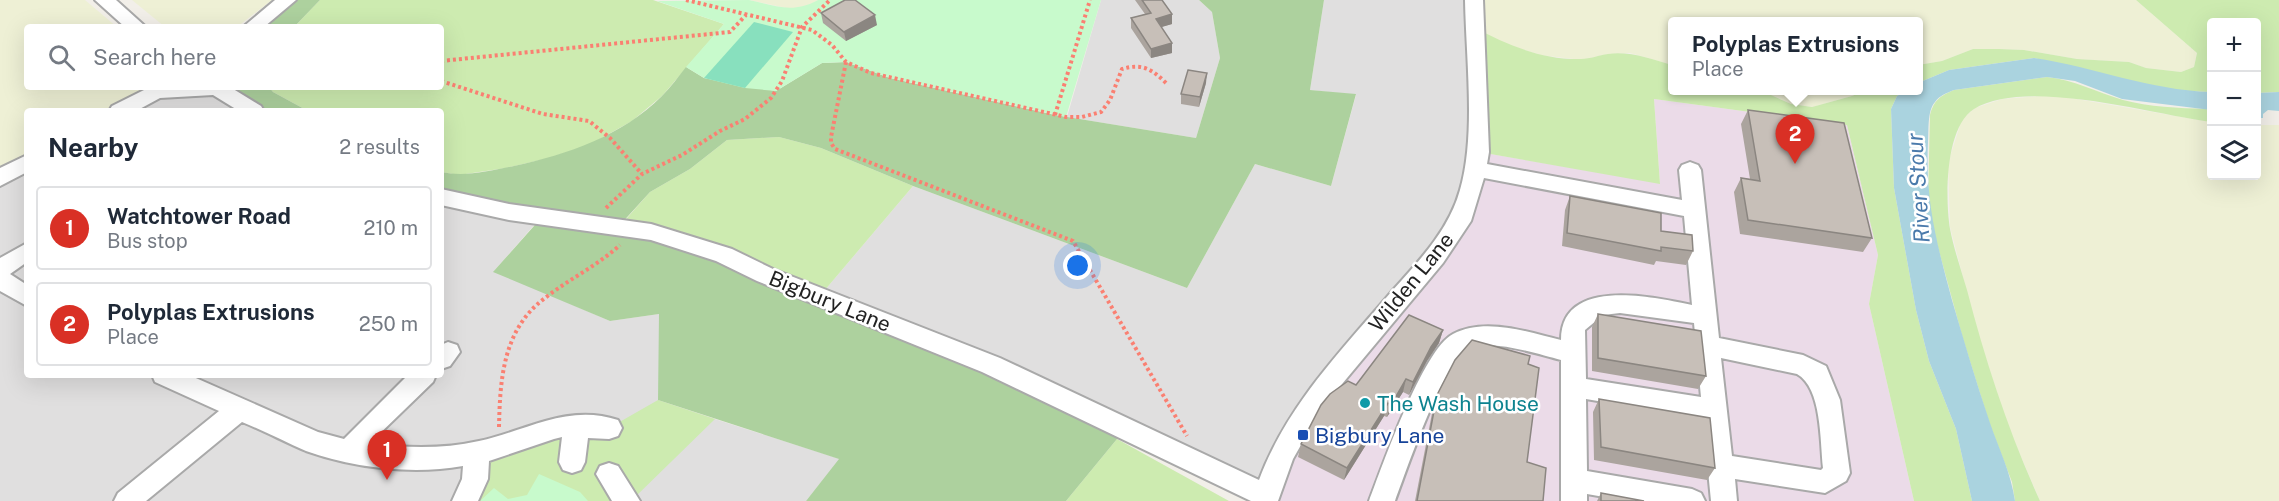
<!DOCTYPE html>
<html lang="en">
<head>
<meta charset="utf-8">
<style>
	body { margin:0; font-family:"Public Sans",sans-serif; background:#f2f2f3; color:#1f2937 }
	.controls { position:absolute; right:18px; top:18px; display:grid; overflow:hidden; border-radius:6px; box-shadow:0 6px 24px #0002 }
	.controls button { width:54px; height:54px; display:grid; place-items:center; padding:0; border:0; border-bottom:2px solid #e0e1e3; background:#fff; color:#1f2937; font:30px sans-serif }
	.you { position:absolute; left:1078px; top:266px; width:21px; height:21px; margin:-15px; border:4px solid #fff; border-radius:50%; background:#1a73e8; box-shadow:0 0 0 9px #1a73e833 }
	.badge { display:grid; place-items:center; width:39px; height:39px; border-radius:50%; background:#d93025; color:#fff; font-size:20px; font-weight:700 }
	.pin { position:absolute; translate:-50% -50px; filter:drop-shadow(0 2px 3px #0008) }
	.pin::after { content:''; position:absolute; top:32px; width:21px; height:18px; background:inherit; clip-path:polygon(0 0,100% 0,50% 100%) }
	.popup { position:absolute; left:1668px; top:17px; width:255px; height:78px; box-sizing:border-box; display:grid; place-content:center; border-radius:6px; background:#fff; filter:drop-shadow(0 2px 4px #0005); font-size:20px; white-space:nowrap; color:#747a83 }
	.popup b { font-size:22px; color:#1f2937 }
	.popup::after { content:''; position:absolute; left:50%; top:100%; margin-left:-12px; border:12px solid transparent; border-top-color:#fff }
	.list { margin:0; padding:0; list-style:none }
	h2 { display:flex; justify-content:space-between; align-items:center; height:78px; margin:0; padding:0 24px; font-size:26px }
	h2 small { font-size:20px; font-weight:400; color:#747a83 }
	.list li { display:grid; grid-template-columns:39px 1fr auto; gap:18px; align-items:center; box-sizing:border-box; height:84px; margin:0 12px 12px; padding:0 12px; border:2px solid #e0e1e3; border-radius:6px }
	.list b { display:block; font-size:22px; white-space:nowrap }
	.list p { margin:0; font-size:20px; white-space:nowrap; color:#747a83 }
	.list em { font-size:20px; font-style:normal; color:#747a83 }
	.icon { flex:none; width:33px; height:33px; fill:none; stroke:currentColor; stroke-width:2; stroke-linecap:round; stroke-linejoin:round }
	.map { position:relative; flex:none; width:2279px; height:501px; overflow:hidden }
	.search { position:absolute; background:#fff; box-shadow:0 6px 24px #0002; left:24px; top:24px; width:420px; height:66px; display:flex; align-items:center; gap:15px; box-sizing:border-box; padding:0 21px; border-radius:6px; color:#747a83; font-size:22px }
	.panel { position:absolute; background:#fff; box-shadow:0 6px 24px #0002; left:24px; top:108px; width:420px; height:270px; border-radius:6px }
	.map>svg:first-child { display:block }
	.residential { fill:#e0dfdf }
	.industrial { fill:#ebdbe8 }
	.farmland { fill:#eef0d5 }
	.grass { fill:#cdebb0 }
	.forest { fill:#add19e }
	.park { fill:#c8facc }
	.pitch { fill:#88e0be }
	.water { fill:#aad3df }
	.lines { fill:none; stroke-linecap:round; stroke-linejoin:round }
	.minor-casing { stroke:#a9a9a9; stroke-width:4 }
	.path { stroke:#fa8072; stroke-width:4; stroke-dasharray:3 3; stroke-linecap:butt }
	.minor { fill:#fff; fill-rule:evenodd }
	.wall { fill:#aba49e }
	.shaded-wall { fill:#8b8681 }
	.building { fill:#c7bfb8; stroke:#8b8681; stroke-width:1.5 }
	.culture-dot { fill:#0f9aa8; stroke:#fff; stroke-width:2 }
	.transit-dot { fill:#1a4fb4; stroke:#fff; stroke-width:2 }
	.labels { text-anchor:middle; dominant-baseline:central; stroke-width:5; stroke-linejoin:round; paint-order:stroke }
	.street-label { font-size:21px; fill:#222; stroke:#fff }
	.culture-label { font-size:21px; fill:#0d838f; stroke:#fff; text-anchor:start }
	.transit-label { font-size:21px; fill:#164399; stroke:#fff; text-anchor:start }
	.water-label { font-size:22px; font-style:italic; fill:#4a7aab; stroke:#fff }
</style>
</head>
<body>
<div class="map">
<svg width="2279" height="501" viewBox="0 0 2279 501">
	<rect width="100%" height="100%" fill="#f2efe9"/>
	<path class="residential" d="M1101 0H1199L1212 12 1220 58 1196 138 1067 117Z
		M1324 0H1474L1471 191 1265 495 819 297 913 186 1187 288 1255 164 1331 186 1356 95 1310 90Z
		M166 87H215L254 111H119Z
		M27 162V375H441V197L542 216 494 271 610 321 659 314V401L840 459 806 501H0V178Z"/>
	<path class="industrial" d="M1654 99 1847 125 1878 255 1869 304 1914 501H1265L1272 474 1435 257 1479 152 1660 183Z"/>
	<path class="farmland" d="M0 0H85L117 27H27V87H153L109 111H27V157L0 174Z
		M132 0H272L237 27H165Z
		M749 0H818L805 7 791 9Z
		M1474 0H2136L2197 53 2194 67 2181 72 2146 68 2129 62 2077 59 2024 50 1999 49H1973L1942 61 1918 65V21H1672V65L1630 53 1608 54 1582 60 1540 55 1503 43 1474 27Z
		M1762 91H1864L1852 96 1812 107 1791 104Z
		M2053 95 2211 122 2212 176H2256L2257 125H2279V501H2040L2007 424 1977 331 1950 227 1948 163 1962 119 1975 108 2002 99Z"/>
	<path class="grass" d="M320 0H653L724 24 662 96 632 121 589 145 549 158 506 168 459 175 441 172V111H308L273 92 269 87H441V27H294Z
		M2136 0H2279V92L2257 93 2256 22H2212L2211 92 2181 91 2142 84 2034 58 1949 70 1918 83V65L1942 61 1973 49H1999L2024 50 2077 59 2129 62 2146 68 2181 72 2194 67 2197 53Z
		M1474 27C1507 45 1542 60 1581 59 1590 59 1599 55 1608 54 1630 51 1651 59 1672 65V90L1762 91 1791 104 1812 107 1852 96 1864 91H1906L1897 96 1891 109 1894 188 1916 310 1929 361 1956 429 1972 501H1914L1869 304 1878 255 1847 125 1654 99 1660 184 1479 152Z
		M2047 77C2075 80 2096 92 2123 100 2149 107 2179 108 2206 109L2211 110V122C2152 114 2025 77 1974 109 1945 127 1945 198 1950 229 1954 249 1961 270 1967 290 1986 363 2009 433 2040 501H2015L2012 482 1990 425 1963 339 1933 229 1928 200 1930 115C1934 100 1940 96 1954 90Z
		M779 137 821 148 913 186 819 297 619 227 650 192 690 169 727 140Z
		M658 400 715 419 631 501H465L476 453 609 428Z
		M1117 439 1229 501H1066Z"/>
	<path class="forest" d="M290 0H320L294 27H254Z
		M1199 0H1324L1310 90 1356 94 1331 186 1255 164 1187 288 913 186 821 148 779 137 727 140 690 169 650 192 619 226 651 232 1122 426 1117 439 1066 501H806L839 459 658 400 659 314 610 321 493 272 542 217 441 197V172C465 177 490 171 514 166 568 154 622 136 662 96 671 87 678 77 686 67L704 78 776 91 822 63 846 62 890 78 1055 115 1196 138 1220 58 1212 12Z
		M215 87H269L273 92 308 111H254Z"/>
	<path class="park" d="M749 0C777 6 792 14 818 0H1101L1066 117 890 78 846 62 822 63 776 91 745 88 704 78 686 67 724 24 657 1Z
		M539 474 580 492 588 501H480L494 488 508 499 527 495Z"/>
	<path class="pitch" d="M754 22 793 32 745 88 704 78Z"/>
	<path class="water" d="M2034 58C2095 67 2148 90 2211 92V110L2122 99 2075 81 2047 77 1954 90C1947 93 1940 95 1935 102 1927 111 1929 130 1928 142 1925 201 1937 244 1952 300 1964 341 1976 382 1990 423 1999 449 2011 473 2015 501H1972L1956 429 1929 361 1916 310 1894 188 1891 109 1897 96 1906 91 1918 90V83L1949 70Z
		M2279 92V111L2268 110 2263 114V118H2257V93Z"/>
	<g class="lines">
		<defs>
			<path id="minor" d="M95 0H116L146 27H125Z
				M275 0H296L264 27H243Z
				M1465 0H1483L1489 152 1487 164 1682 200 1679 170 1682 165 1690 162 1698 165 1701 170 1719 338 1803 355 1826 366 1840 400 1850 473 1846 481 1825 493 1735 479 1737 501H1711L1703 419 1586 399 1587 471 1692 489 1701 493 1705 501H1627L1587 494V501H1561V360C1538 354 1492 339 1470 348 1444 358 1406 472 1395 501H1369C1382 467 1423 349 1453 334 1485 317 1528 332 1561 340 1561 276 1654 297 1692 305L1684 216 1484 178 1471 221 1443 263 1322 408 1293 459 1278 501H1251L982 372 757 281 716 261 651 240 509 220 441 205V189L509 204 651 224 732 249 773 269 1000 358 1259 480C1287 405 1341 351 1392 291 1419 261 1449 230 1460 190 1476 136 1466 58 1465 0ZM1620 313 1694 323 1701 397 1586 379 1585 330 1603 315ZM1721 358 1797 374C1822 388 1820 441 1823 468L1821 470 1732 456Z
				M150 87H230L261 106 264 111H239L213 95 160 98 136 111H109L112 106Z
				M27 155V172L0 186V168Z
				M27 243V262L10 274 27 285V306L0 291V258Z
				M448 342 457 345 460 352 450 366 441 369V345Z
				M152 375H189L318 432 344 439 408 375H436L433 382 370 443 373 444C408 448 444 449 479 441 526 431 568 403 618 420L622 428 618 436 609 439 588 438 585 462 581 470 572 473 563 470 559 462 562 437 554 439 489 461 488 479 478 501H452L462 479 463 466C412 475 354 468 306 451 285 442 264 431 242 422L146 501H114L118 493 219 411 155 382Z
				M609 463 618 466 640 501H612L596 474 600 466Z"/>
		</defs>
		<use href="#minor" class="minor-casing"/>
		<path class="path" d="M686 0 812 30 832 45 846 62 871 73 1066 117H1082L1101 112 1110 100 1122 69C1142 63 1152 69 1166 83
			M441 61 730 32 746 15
			M846 62 831 137V143L835 149 1073 241 1187 436
			M441 81 543 114 589 121 610 138 642 174
			M1055 115 1090 0
			M606 208 642 174 682 155 720 131 745 119 771 98 782 81 802 27 830 0
			M499 427C500 379 503 329 545 298 569 279 597 266 620 245"/>
		<use href="#minor" class="minor"/>
	</g>
	<path class="wall" d="M1135 0H1162L1172 14V24L1161 27 1172 53 1151 58 1131 28V18L1145 14Z
		M821 13 877 25 846 41 823 23Z
		M1206 83 1199 107 1181 104V94Z
		M1748 110 1872 238 1863 252 1740 234 1734 192 1741 178 1750 179 1741 124Z
		M1570 196 1661 231 1693 251 1686 265 1656 261 1654 265 1562 246 1565 210Z
		M1598 314 1706 376 1698 389 1592 371V327Z
		M1443 330 1439 343 1427 361 1409 395 1403 392 1387 417 1384 416 1344 480 1298 457 1301 444 1356 385Z
		M1528 364 1527 462 1543 501H1415L1433 408 1437 395Z
		M1599 399 1715 468 1707 480 1594 460 1593 412Z
		M1601 493 1644 501H1597Z"/>
	<path class="shaded-wall" d="M1172 14V24L1155 29 1156 19Z
		M875 15 877 25 846 41 844 32Z
		M1172 43V53L1151 58V49Z
		M1207 73 1206 83 1199 107 1200 97Z
		M1443 330 1439 343 1427 361 1409 395 1413 382 1431 347Z
		M1406 379 1403 392 1387 417 1391 405Z
		M1388 403 1384 416 1344 480 1347 468Z"/>
	<path class="building" d="M845 0H855L875 15 844 32 821 13Z
		M1142 0H1162L1172 14 1156 19 1172 43 1151 49 1131 18 1151 13Z
		M1188 70 1207 73 1200 97 1181 94Z
		M1748 110 1844 123 1872 238 1748 220 1741 178 1760 181Z
		M1570 196 1661 213V231L1692 235 1693 251 1661 247V251L1567 233Z
		M1598 314 1701 331 1706 376 1598 358Z
		M1409 315 1443 330 1431 347 1413 382 1406 379 1391 405 1388 403 1347 468 1301 444 1321 405 1330 394 1348 381 1356 385Z
		M1472 340 1530 356 1528 364 1539 368 1527 462 1546 468 1543 501H1417L1437 395 1455 360Z
		M1599 399 1710 418 1715 468 1601 447Z
		M1601 493 1644 501H1601Z"/>
	<circle class="culture-dot" cx="1365" cy="403" r="6"/>
	<rect class="transit-dot" x="1297" y="429" width="12" height="12" rx="3"/>
	<g class="labels">
		<g class="street-label">
			<text transform="translate(1411 282) rotate(-51)">Wilden Lane</text>
			<text transform="translate(830 301) rotate(22)">Bigbury Lane</text>
		</g>
		<g class="culture-label">
			<text x="1377" y="403">The Wash House</text>
		</g>
		<g class="transit-label">
			<text x="1315" y="435">Bigbury Lane</text>
		</g>
		<g class="water-label">
			<text transform="translate(1918 188) rotate(-94)">River Stour</text>
		</g>
	</g>
</svg>
<div class="controls">
<button>+</button>
<button>−</button>
<button><svg class="icon" aria-label="layers" viewBox="0 0 24 24"><path d="M12 4l9 5-9 5-9-5zM3 14l9 5 9-5"/></svg></button>
</div>
<div class="you"></div>
<div class="pin badge" style="left:387px;top:480px">1</div>
<div class="pin badge" style="left:1795px;top:164px">2</div>
<div class="popup"><b>Polyplas Extrusions</b>Place</div>
<div class="search"><svg class="icon" aria-label="search" viewBox="0 0 24 24"><circle cx="10" cy="10" r="6"/><path d="M15 15l6 6"/></svg>Search here</div>
<section class="panel">
<h2>Nearby<small>2 results</small></h2>
<ul class="list">
<li><span class="badge">1</span><div><b>Watchtower Road</b><p>Bus stop</p></div><em>210 m</em></li>
<li><span class="badge">2</span><div><b>Polyplas Extrusions</b><p>Place</p></div><em>250 m</em></li>
</ul>
</section>
</div>
</body>
</html>
